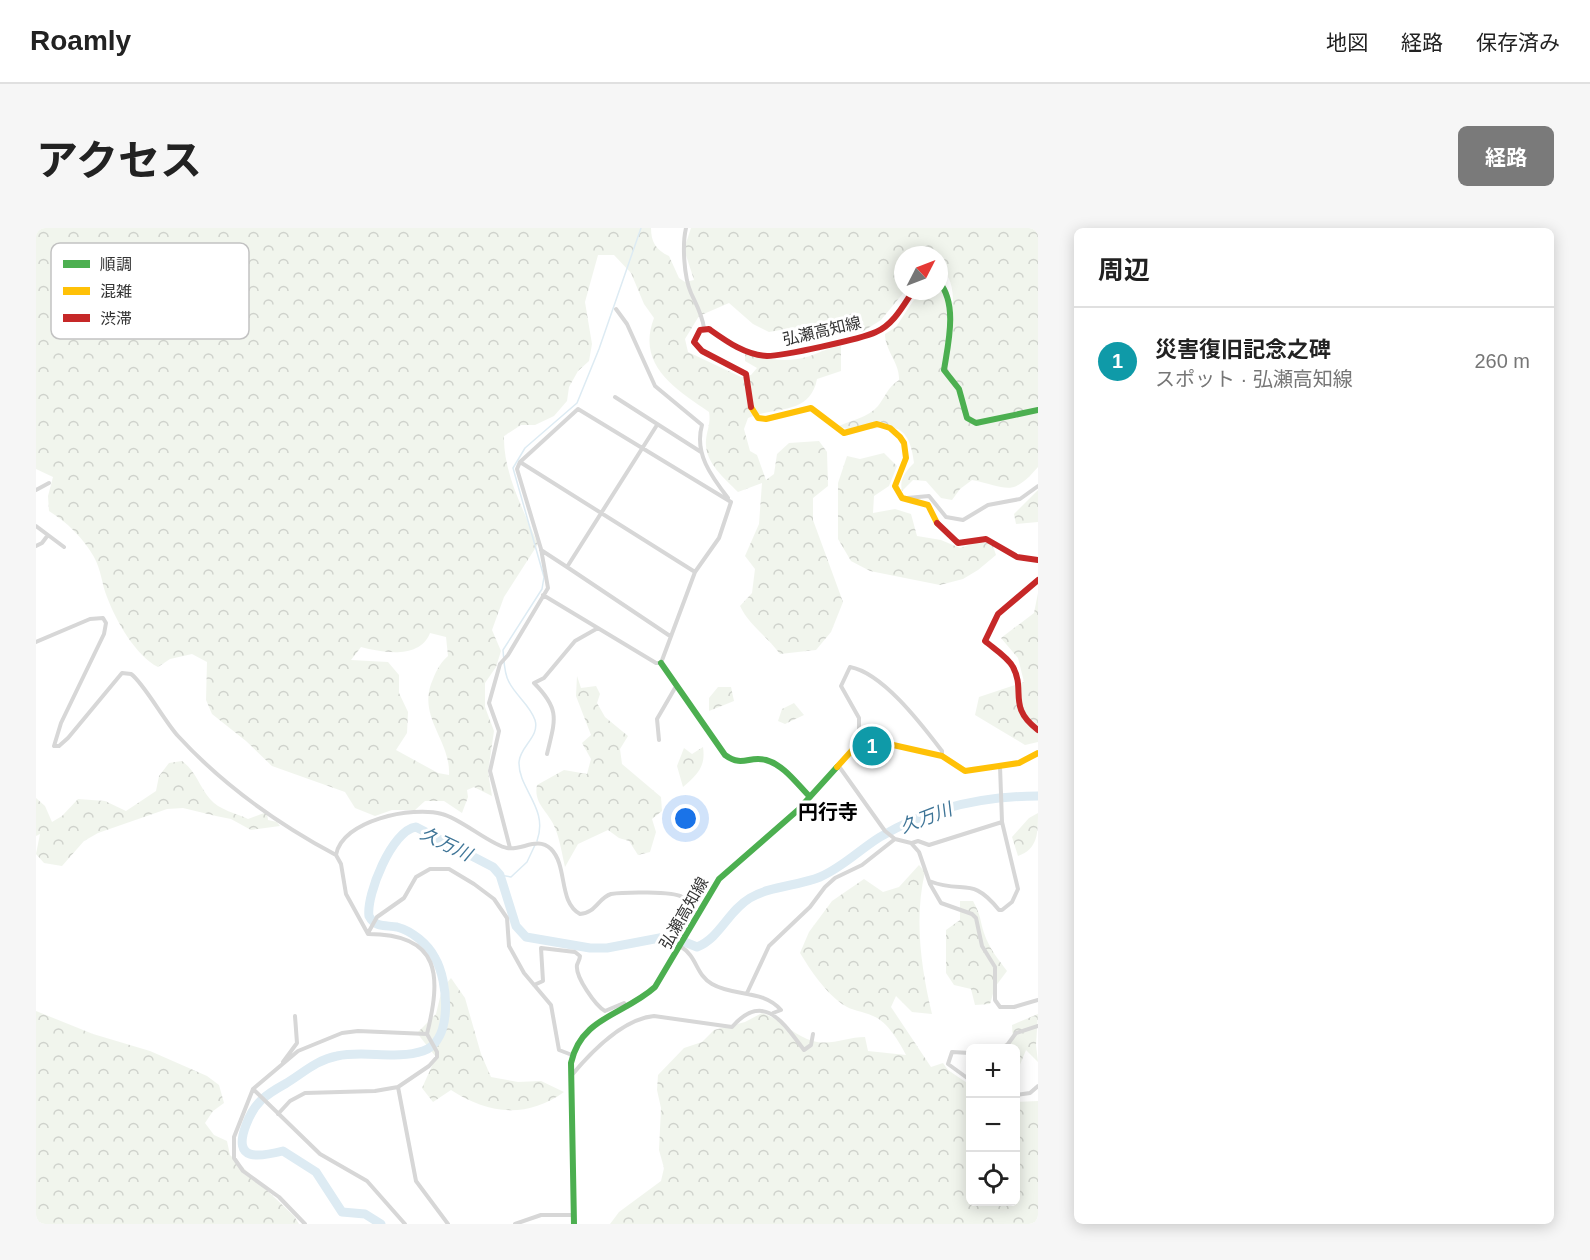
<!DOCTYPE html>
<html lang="ja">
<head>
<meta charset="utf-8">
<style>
	body { margin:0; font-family:Arial,"Noto Sans JP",sans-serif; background:#f6f6f6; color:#222 }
	.controls { position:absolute; right:18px; bottom:18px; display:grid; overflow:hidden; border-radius:9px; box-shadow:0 3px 15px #0003 }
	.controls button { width:54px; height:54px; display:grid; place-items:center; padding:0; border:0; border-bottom:2px solid #e0e0e0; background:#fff; color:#222; font:30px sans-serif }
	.compass { position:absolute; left:858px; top:18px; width:54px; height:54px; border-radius:50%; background:#fff; box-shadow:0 3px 15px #0003; rotate:48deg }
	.you { position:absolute; left:650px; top:591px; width:21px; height:21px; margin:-15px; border:4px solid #fff; border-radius:50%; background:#1a73e8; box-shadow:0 0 0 9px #1a73e833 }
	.badge { display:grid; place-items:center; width:39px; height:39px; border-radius:50%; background:#7a7a7a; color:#fff; font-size:20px; font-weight:700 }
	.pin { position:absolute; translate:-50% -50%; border:3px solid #fff; box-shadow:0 2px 6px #0006 }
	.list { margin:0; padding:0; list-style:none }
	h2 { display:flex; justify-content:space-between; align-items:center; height:78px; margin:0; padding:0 24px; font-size:26px }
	h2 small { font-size:20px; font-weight:400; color:#767676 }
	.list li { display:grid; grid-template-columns:39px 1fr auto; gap:18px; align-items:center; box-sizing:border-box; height:108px; padding:0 24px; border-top:2px solid #e0e0e0 }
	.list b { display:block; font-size:22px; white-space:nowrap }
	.list p { margin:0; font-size:20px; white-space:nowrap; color:#767676 }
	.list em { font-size:20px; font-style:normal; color:#767676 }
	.icon { flex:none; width:33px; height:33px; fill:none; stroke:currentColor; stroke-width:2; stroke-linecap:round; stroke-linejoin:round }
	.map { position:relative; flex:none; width:1002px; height:996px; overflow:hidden; border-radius:9px }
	header { display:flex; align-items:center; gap:36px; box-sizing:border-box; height:84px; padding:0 30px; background:#fff; border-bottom:2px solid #e0e0e0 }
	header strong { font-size:28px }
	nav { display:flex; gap:33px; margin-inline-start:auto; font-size:21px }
	.intro { display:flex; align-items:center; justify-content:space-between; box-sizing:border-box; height:144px; padding:0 36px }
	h1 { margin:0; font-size:42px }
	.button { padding:15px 27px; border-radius:9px; background:#7a7a7a; color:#fff; font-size:21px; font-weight:700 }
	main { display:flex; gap:36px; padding:0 36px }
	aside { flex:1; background:#fff; border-radius:9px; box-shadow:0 3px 15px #0003 }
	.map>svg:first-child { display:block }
	.forest { fill:url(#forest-crowns); fill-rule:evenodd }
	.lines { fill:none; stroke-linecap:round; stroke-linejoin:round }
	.stream { stroke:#ddebf3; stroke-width:1.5 }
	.river { stroke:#ddebf3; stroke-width:9 }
	.street { stroke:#d7d7d7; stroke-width:4 }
	.fast { stroke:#4caf50; stroke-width:6 }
	.slow { stroke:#ffc107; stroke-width:6 }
	.jam { stroke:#c62828; stroke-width:6 }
	.labels { text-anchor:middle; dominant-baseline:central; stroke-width:6; stroke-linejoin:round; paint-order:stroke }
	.street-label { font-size:16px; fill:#333; stroke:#fff }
	.water-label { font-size:18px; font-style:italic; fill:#3f7597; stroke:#fff }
	.quarter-label { font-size:20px; font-weight:bold; fill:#000; stroke:#fff }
	.key { fill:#fff; stroke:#c2c2c2; stroke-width:1.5 }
	.key-label { font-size:16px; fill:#333 }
</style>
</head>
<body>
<header>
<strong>Roamly</strong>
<nav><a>地図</a><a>経路</a><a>保存済み</a></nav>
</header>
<div class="intro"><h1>アクセス</h1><a class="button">経路</a></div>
<main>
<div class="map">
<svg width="1002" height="996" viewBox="0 0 1002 996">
	<defs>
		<pattern id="forest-crowns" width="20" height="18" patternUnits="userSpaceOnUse" patternTransform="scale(1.5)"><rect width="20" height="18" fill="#f1f5ed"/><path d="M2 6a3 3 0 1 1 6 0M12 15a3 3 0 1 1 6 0" fill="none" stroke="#cfd2cc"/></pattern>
	</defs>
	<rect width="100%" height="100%" fill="#fff"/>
	<path class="forest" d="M0 0H615C615 14 620 22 633 28L643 50 649 54 658 52 648 21 655 0H1002V239C975 270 972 259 936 252L924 261 916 272 905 270 890 253 877 252 866 263C863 251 870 243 878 235 871 173 834 214 803 198 815 192 832 190 842 178 850 168 851 160 863 152 864 135 849 123 849 106L860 99 877 73 888 63H908L917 75C917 61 915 47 903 39V27H867V63H869L845 92 826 104 812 99 792 103 762 99 733 104 717 96 693 75 663 88 649 111 652 124 705 149 715 147 721 140 709 133V124C731 132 752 135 774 128 785 124 794 119 805 118V143L781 151C774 188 738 178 712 190L708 201 714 223 721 227 730 252 738 246 741 226 753 215 783 213 791 224 792 258 777 270V292L807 374 795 404 780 422 744 426C731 408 713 397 704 378L716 365 719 341 709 328 723 296 726 255 702 264C688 250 668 234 670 212 671 202 675 195 673 184 639 161 600 137 618 90L608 76 595 45 578 27H562L549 74 556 116 553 133 542 143 533 159 531 173 518 188 499 197H485L468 208C467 245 488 283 502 316L468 369 456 402 465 423 460 439 449 455V479L458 503 452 544 456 568 438 559 431 562 432 569 426 585 408 573H389L379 582H356L339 588 319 580 309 564 236 538 210 513 176 486 170 472 171 434 156 426 134 431 122 439C100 428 80 393 71 369 66 357 65 341 58 329 47 310 32 295 13 283L12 268 17 249 0 241ZM394 405 410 409 412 428C402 437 400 444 395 456 383 490 415 514 413 547L402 545 360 522 371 505 372 484 363 465V447L352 434 315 432 325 419C348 425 384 431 394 405Z
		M848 225 861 238 853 258 838 268 837 285 859 281 875 286 881 308 905 312 924 320 942 314 956 315 960 327 942 342 927 351 904 357 834 343 815 333 802 311V255L811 228 824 231Z
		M1002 262V294L980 296 978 286Z
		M1002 365V514L989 517 939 487 943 469 988 454 982 430 965 410 998 385Z
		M541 448 545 460 560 458 564 466 561 475 569 489 592 508 584 521 586 536 625 569 626 583 616 591 620 604 614 624 602 627 593 613 583 610 572 602 542 616 529 639C526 626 524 612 519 600 513 584 497 576 501 557L528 542 551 546 555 531 546 515 555 507 540 468Z
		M682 459H695L698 473 673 483V470Z
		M758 475 768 487 749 496 742 493 746 481Z
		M667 519C670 539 661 547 647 559L641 538 648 520 656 526Z
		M146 533C160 543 163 558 174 571 183 582 200 585 212 591L231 584 232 592 241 594 244 598 215 602 195 591 180 588 147 580 131 581 62 605 48 613 26 638 8 635 0 626 4 606 0 608V570L9 578 16 594 26 588 42 571 69 573 90 583 120 563 123 548 133 535Z
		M1002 585C1002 605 1002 621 982 628L976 609 993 590Z
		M883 637 889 644C878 690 885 740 896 786L876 784 860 768 855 779 895 839 907 835 912 842 934 857V974H980V874L1002 873V996H574L583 984 625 953 628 940 623 922 625 880 621 862 622 847 648 820 666 814 678 802 709 794 726 785C745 791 758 808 777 813 795 818 811 809 829 809L832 823 870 827C863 814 852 794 837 788 826 783 816 783 806 776 789 764 775 743 764 725L773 704 796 673 828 651 847 664 863 659Z
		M924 673H937C945 687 944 693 948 705 953 720 962 731 971 743L959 759 954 776 939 777 935 761 918 757 910 745V702L924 692Z
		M415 750 429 770 445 826 455 849 482 854 505 853 528 864C490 891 452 886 415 862L397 874 386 860 400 829 381 805 400 786 406 761Z
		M0 783 57 806 114 823 171 848 183 857 188 875 177 883 169 895 178 907 191 913 194 927 258 988 263 996H0Z
		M1002 786 1000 817 1002 834 990 822 983 839 980 838V820L959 819 977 813 976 797Z"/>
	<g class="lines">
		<path class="stream" d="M501 613C513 580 482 561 483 534 484 518 504 509 499 492 494 477 480 468 473 454 468 446 468 432 467 422L506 361 508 349 477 240 489 220 541 175 563 121 605 0
			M464 647 475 649 491 634 499 617"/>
		<path class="river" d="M345 996 329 986 306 984 280 944 247 923C223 929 196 934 210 897 218 875 229 867 249 856 266 846 280 832 301 828 328 822 360 832 387 823 418 813 412 752 399 730 392 716 376 703 361 699 350 697 339 700 333 688 330 667 356 602 380 599L457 639 464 647 480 698 490 709 554 720H571L634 708 661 719C684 710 692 683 714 670 734 658 762 658 784 649 807 639 823 622 844 609 893 580 946 568 1002 568"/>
		<path class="street" d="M650 0C646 17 648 49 655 65 661 78 666 86 668 100
			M580 81 591 96 619 158 666 197C658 225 675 248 692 270
			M579 169 665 224
			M621 197 531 339 634 408
			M484 234 659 344
			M0 262 13 255
			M871 270 893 268 910 289 927 292 952 277 984 271 1002 258
			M0 298 28 319
			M0 318 6 315 12 307
			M505 322 531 339
			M507 367 620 435H625L659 344 683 310 695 274
			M0 414 54 391 67 390 70 395 68 406 25 495 18 518H23L32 510 86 445 95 446C107 454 129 494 142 508 187 557 242 596 300 627L305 636 310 666 332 706C406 706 405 749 391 806L401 824V829L393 838 362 859 339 863 269 865 254 873 242 886
			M623 512 621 491 639 460
			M823 517V490L805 458 814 439C847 445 886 497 906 523V528
			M511 526C519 492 525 482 498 455L508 450 539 413 562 400
			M802 537 849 603 859 611 875 615 883 624 894 656 905 675 936 686 940 690 946 718 959 739V772L964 779H978L1002 772
			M876 615 882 613 893 617 966 594
			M474 620 454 543 463 503 453 475 464 436 472 427 512 360 505 321 481 241 484 234 542 181 695 274
			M300 627C306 592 376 578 406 586 424 590 456 618 471 620 486 623 501 608 515 621 532 638 522 674 544 686 560 685 562 670 575 666 586 664 638 663 646 669 651 674 656 682 660 688
			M893 653C929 667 935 647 963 682H966L976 674 982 661 966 594 964 538
			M332 705 341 689 368 670 380 649 394 641H413L438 656 458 671 471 690 473 718 488 745 515 777 523 822 536 827
			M644 718C662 729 659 746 676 756 698 769 727 761 745 782L737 785
			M498 757 507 753 505 720 539 724 544 728C544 731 542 734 541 737 539 749 560 778 569 783L588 775 591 779
			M711 765 733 718 774 679 789 659 799 650 826 637 859 611
			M969 820 980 805 1002 798
			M934 825 916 824 912 836 934 852
			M247 834 261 815 259 788
			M535 848C555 824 586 791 618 788L696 799C728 762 748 796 768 822L775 817 777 806
			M362 859 380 953 412 996
			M217 861 284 926 331 953 369 996
			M980 867 994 865 1002 858
			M269 996 243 969 207 943 198 930V909L217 861 262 823 306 805 322 803 391 806
			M479 996 505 987H538"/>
		<path class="fast" d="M903 54C922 76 912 116 908 142L923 161 931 190 940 195 1002 182
			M625 435 689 527C707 540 713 527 730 532 748 537 761 556 774 569
			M538 996 535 835C545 789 588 787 619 759L683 651 762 582 801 539"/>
		<path class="slow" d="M715 179 722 190 730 191 775 180 808 205 841 196 854 200 864 209 868 215 870 230 859 258 866 270 892 277 901 295
			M801 539 819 519 835 512 906 528 929 543 983 535 1002 525"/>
		<path class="jam" d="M715 179 710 146 666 123 658 114 664 102 673 101C690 113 709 127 731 128 747 128 825 111 840 104 857 97 867 78 877 63
			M901 295 922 315 950 311 981 329 1002 332
			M1002 352 962 386 949 413C957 420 972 429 977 439 990 463 971 479 1002 502"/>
	</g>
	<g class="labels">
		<g class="street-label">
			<text transform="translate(786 103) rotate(-13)">弘瀬高知線</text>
			<text transform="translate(648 685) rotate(-60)">弘瀬高知線</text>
		</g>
		<g class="water-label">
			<text transform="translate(890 590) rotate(-21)">久万川</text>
			<text transform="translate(410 616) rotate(26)">久万川</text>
		</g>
		<g class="quarter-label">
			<text x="792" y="584">円行寺</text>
		</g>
	</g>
	<rect x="15" y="15" width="198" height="96" rx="9" class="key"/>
	<rect x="27" y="32" width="27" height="8" fill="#4caf50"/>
	<rect x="27" y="59" width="27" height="8" fill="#ffc107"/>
	<rect x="27" y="86" width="27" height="8" fill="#c62828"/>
	<g class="key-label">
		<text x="64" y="42">順調</text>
		<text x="64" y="69">混雑</text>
		<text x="64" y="96">渋滞</text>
	</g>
</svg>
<div class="controls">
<button>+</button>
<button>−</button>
<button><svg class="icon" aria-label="locate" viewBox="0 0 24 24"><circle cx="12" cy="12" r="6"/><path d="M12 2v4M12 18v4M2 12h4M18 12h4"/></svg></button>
</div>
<svg class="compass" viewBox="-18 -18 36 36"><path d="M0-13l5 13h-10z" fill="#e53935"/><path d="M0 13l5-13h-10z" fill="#767676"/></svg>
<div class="you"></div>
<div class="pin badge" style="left:836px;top:518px;background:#0f9aa8">1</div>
</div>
<aside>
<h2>周辺<small></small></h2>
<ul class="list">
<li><span class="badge" style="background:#0f9aa8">1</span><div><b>災害復旧記念之碑</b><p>スポット · 弘瀬高知線</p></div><em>260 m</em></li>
</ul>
</aside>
</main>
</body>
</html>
